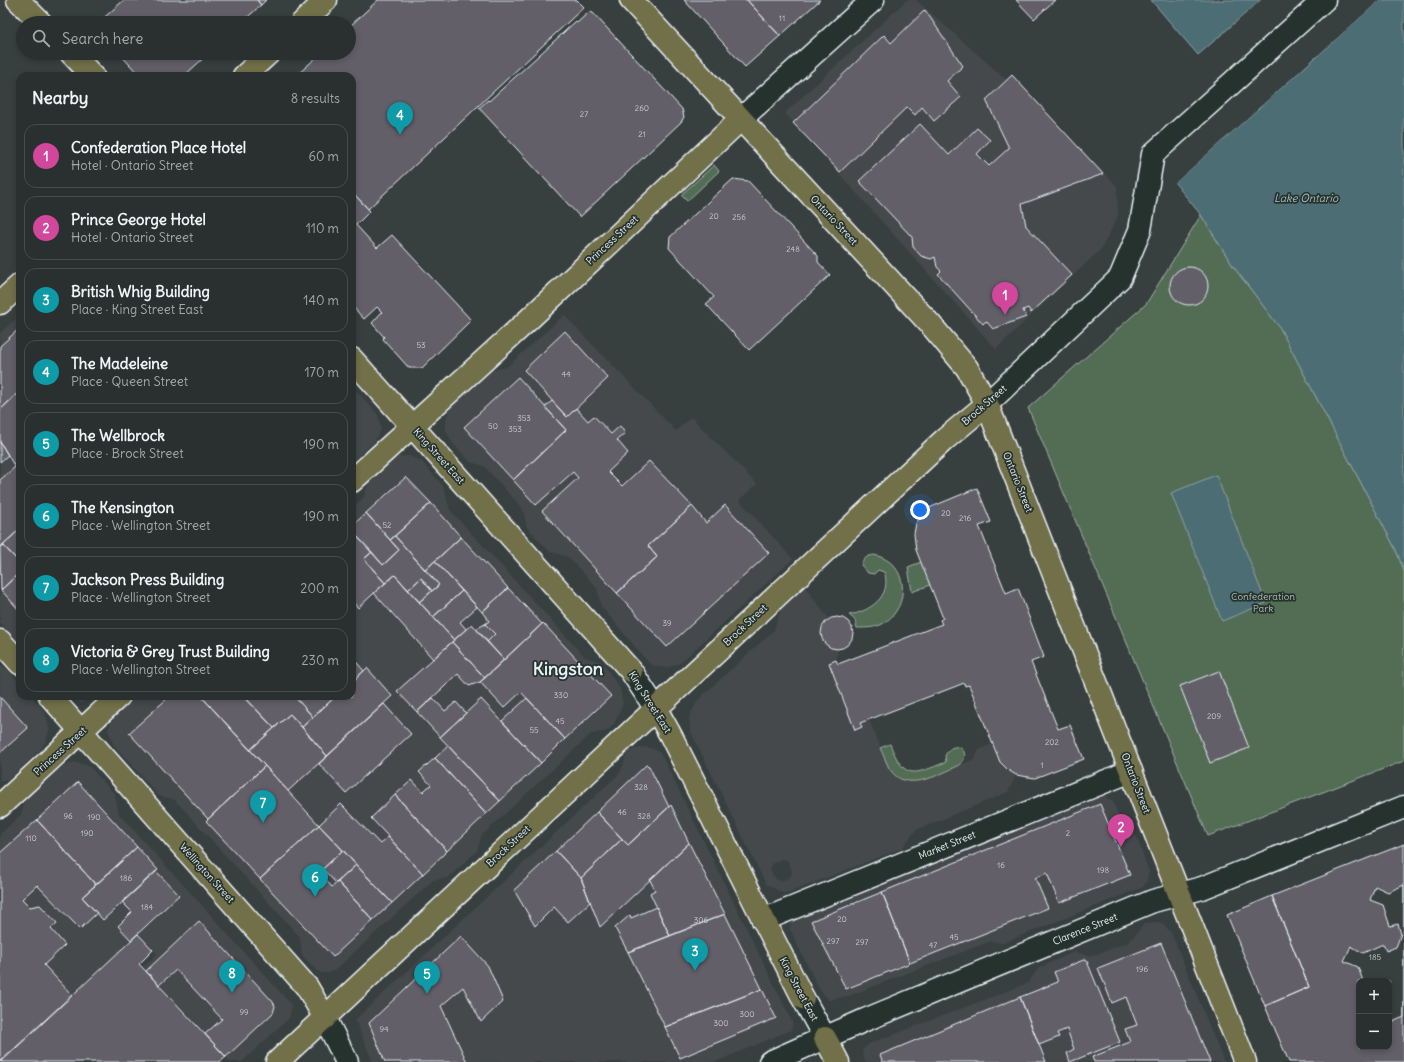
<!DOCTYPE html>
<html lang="en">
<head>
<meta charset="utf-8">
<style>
	body { margin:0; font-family:Delius,sans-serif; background:#323837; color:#f1f3f6 }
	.controls { position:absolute; right:12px; bottom:12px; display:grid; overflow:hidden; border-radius:8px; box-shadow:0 2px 6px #0003 }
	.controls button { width:36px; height:36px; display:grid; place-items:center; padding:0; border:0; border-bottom:1px solid #464b4b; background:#2a302f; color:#f1f3f6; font:20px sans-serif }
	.you { position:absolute; left:920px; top:510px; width:14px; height:14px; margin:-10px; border:3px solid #fff; border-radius:50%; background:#1a73e8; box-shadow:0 0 0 6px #1a73e833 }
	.badge { display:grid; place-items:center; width:26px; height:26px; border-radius:50%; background:#ff9aa2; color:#fff; font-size:13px; font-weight:700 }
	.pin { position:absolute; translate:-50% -33px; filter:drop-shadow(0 1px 2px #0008) }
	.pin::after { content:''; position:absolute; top:21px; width:14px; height:12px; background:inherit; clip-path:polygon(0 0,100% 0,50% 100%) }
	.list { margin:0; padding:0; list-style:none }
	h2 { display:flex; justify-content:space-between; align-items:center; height:52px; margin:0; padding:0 16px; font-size:17px }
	h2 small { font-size:13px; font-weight:400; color:#a5a9aa }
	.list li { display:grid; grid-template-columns:26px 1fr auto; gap:12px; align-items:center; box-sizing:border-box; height:64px; margin:0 8px 8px; padding:0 8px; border:1px solid #464b4b; border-radius:12px }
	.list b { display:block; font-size:15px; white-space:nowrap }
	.list p { margin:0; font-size:13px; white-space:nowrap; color:#a5a9aa }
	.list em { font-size:13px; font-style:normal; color:#a5a9aa }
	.icon { flex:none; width:22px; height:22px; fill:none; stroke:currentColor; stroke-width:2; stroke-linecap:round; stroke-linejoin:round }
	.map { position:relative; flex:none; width:1404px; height:1062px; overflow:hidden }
	.search { position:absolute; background:#2a302f; box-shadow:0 2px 6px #0003; left:16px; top:16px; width:340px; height:44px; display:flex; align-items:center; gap:10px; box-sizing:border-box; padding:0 14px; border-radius:22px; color:#a5a9aa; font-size:15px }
	.panel { position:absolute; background:#2a302f; box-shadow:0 2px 6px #0003; left:16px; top:72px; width:340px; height:628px; border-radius:12px }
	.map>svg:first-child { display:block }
	.built { fill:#45494c; fill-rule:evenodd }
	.green { fill:#536d54; stroke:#9eafa6 }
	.water { fill:#4c6d73; stroke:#8aa2a8 }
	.pier { fill:#38403f }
	.building { fill:#625e69; stroke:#e8f1f8; fill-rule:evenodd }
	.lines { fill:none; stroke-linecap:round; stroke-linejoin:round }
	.minor-casing { stroke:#e8f1f8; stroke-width:25 }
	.major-casing { stroke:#e8f1f8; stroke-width:25 }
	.minor { stroke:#26332d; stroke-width:22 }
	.major { stroke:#726f4a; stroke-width:22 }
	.labels { text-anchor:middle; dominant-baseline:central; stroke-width:3.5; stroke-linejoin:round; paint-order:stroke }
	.number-label { font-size:8px; fill:#c6ccd4 }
	.street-label { font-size:10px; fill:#e8f1f8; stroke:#26332d }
	.park-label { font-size:10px; fill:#acbcb6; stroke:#26332d }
	.water-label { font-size:11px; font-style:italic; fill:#aabcc3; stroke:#26332d }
	.town-label { font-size:18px; font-weight:bold; fill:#e8f1f8; stroke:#26332d }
</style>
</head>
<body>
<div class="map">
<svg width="1404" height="1062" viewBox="0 0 1404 1062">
	<rect width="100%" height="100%" fill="#38403f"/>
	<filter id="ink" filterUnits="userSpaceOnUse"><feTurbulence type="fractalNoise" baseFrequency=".025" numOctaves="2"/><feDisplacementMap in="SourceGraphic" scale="8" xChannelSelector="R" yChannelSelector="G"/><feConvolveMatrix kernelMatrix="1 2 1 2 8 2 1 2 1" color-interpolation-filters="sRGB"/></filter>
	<g filter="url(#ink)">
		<path class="built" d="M907 0H916L1048 117 1117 186 1118 216 1101 249 996 349 785 113Z
			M20 315V644L0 622V333Z
			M564 315 676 431 691 417 757 484 739 500 793 559 680 663 666 668 654 666 648 662 601 606 597 588 568 557 549 551 527 527 523 509 484 466 470 462 451 441 446 430V420L450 407 489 371 507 367Z
			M352 386 378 415 381 430 374 442 352 462Z
			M409 456 422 462 443 486 450 510 585 657 603 663 620 689 623 704 614 724 607 731 591 734 481 836 477 851 448 878 433 880 335 970 328 973H322L316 970 302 955 300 937 175 800 158 795 114 745 108 730 114 717 137 696H352V508L364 497 369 482 392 461 397 457Z
			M805 587 829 619 823 624 820 630 821 638 825 644 830 648 838 649 836 660 829 663 862 727 860 723 869 720 890 769 898 777 911 781H924L975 759 979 750 992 744 1000 762 1008 770 1016 775 1008 792 916 830 902 848 790 892 783 893 766 884 690 730 689 717 698 700 774 630 781 609ZM782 859 787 860 792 870 791 876 786 879 781 881 776 879 770 870 772 864Z
			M0 666 8 670 20 684V696H31L42 709 47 718 49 730 46 741 39 751 8 780 0 781Z
			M68 696H98L81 703Z
			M645 747 656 750 661 754 787 1011 793 1024 791 1030 715 1062H373L355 1020 620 773 626 756 632 750Z
			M73 762 89 766 115 795 119 814 290 1003 291 1008 289 1018 242 1062H230L143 967 157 954 139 934 0 1062V834L21 815 25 799 57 770Z
			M1103 795 1113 802 1120 820 1134 830 1149 872 1146 883 1143 887 1003 943 991 941 848 996 829 1000 819 989 790 929 791 916 821 900 834 904 914 871 928 855Z
			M1156 922 1161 923 1171 932 1224 1062H865L862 1053 863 1049 869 1044 1028 983 1039 968 1074 952 1092 956 1129 942 1145 923Z"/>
		<path class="green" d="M714 165 719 171 687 201 681 195Z
			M1201 215 1233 266 1280 328 1396 550 1404 571V761L1208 836 1028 408 1146 304Z
			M874 555C909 562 911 606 884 623 876 628 867 628 857 628L855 620 849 615C869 612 893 596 884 572L878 570 874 574 868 573 861 565C864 558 867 556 874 555Z
			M921 562 930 585 912 592 908 567Z
			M890 744C905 781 913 775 946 762L945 756C953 737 974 751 960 765 940 774 905 795 889 768 886 762 883 754 880 748Z"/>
		<path class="water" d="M1151 0H1261L1198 55Z
			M1380 0H1404V571L1396 550 1280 328 1233 266 1201 215 1175 183Z
			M1216 475 1266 603 1222 621 1171 493Z"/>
		<path class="pier" d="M1261 0H1263L1262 2 1198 57Z
			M1377 0H1380L1318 55 1317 54Z
			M1300 68 1301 70 1175 183 1176 180Z"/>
		<path class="building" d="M124 0H257L261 5 241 23H98Z
			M257 0H266L261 5Z
			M378 0H577L584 7 368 209 355 195 352 197V76H296L321 53H349V27Z
			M684 0H747L780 36 745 67Z
			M747 0H820L780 36Z
			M1016 0H1055L1034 19Z
			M925 10 963 66 947 81 961 97 934 121 922 107 915 115 907 107 840 172 793 123 884 35 891 43Z
			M589 12 593 13 682 109 684 117 681 122 580 217 479 108 488 100 489 101 576 21 577 23Z
			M119 53H209L184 76H140Z
			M1012 75 1103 174 1022 204 1026 226 1072 275 1031 313 1028 308 1023 310 1026 317 993 329 986 321 983 324 938 274 941 271 937 267 935 257 931 259 921 256 913 247 912 237 859 181 920 124 949 155 977 128 990 140 977 154 989 166 1009 148 986 100Z
			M733 179 748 181 818 256V262L830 275 749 350 706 304 714 297 669 248 670 237Z
			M355 195 370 211 356 225 377 248 392 235 471 320 422 368H409L383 339 384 337 372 323 382 312 377 307 364 319 352 306V197Z
			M1170 286a19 19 0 1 1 38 0a19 19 0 1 1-38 0Z
			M20 328V391L0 410V346Z
			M565 331 608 378 567 417 524 370Z
			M518 377 566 430 513 480 464 427Z
			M20 391V529L0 547V480L15 467 0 442V410Z
			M552 401 567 417 576 408 588 421 594 416 611 434 620 426 625 433 617 440 628 453 608 472 622 486 649 461 692 506 648 546 657 557 617 593 542 511 578 478 573 472 536 505 513 480 566 430 545 407Z
			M0 442 8 455 0 462Z
			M406 477 431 503 390 540 366 513Z
			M977 488 991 522 979 526 1006 593 1018 588 1044 657 1031 662 1058 729 1070 725 1084 759 1035 778 1016 775 1008 770 1000 762 969 685 965 686 964 683 954 687 860 723 862 727 855 730 829 663 836 660 838 664 942 624 940 620 943 618 916 550 914 534 916 523 924 512 929 508Z
			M431 503 461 537 425 570 395 536Z
			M725 505 769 553 667 647 617 593 657 557 648 546 692 506 706 523Z
			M366 513 399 550 383 565 352 531V526Z
			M20 529V557L17 560 3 545Z
			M352 531 372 552 364 559 385 583 358 608 352 601Z
			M395 536 439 585 432 591 421 578 408 590 395 575 385 583 364 559 372 552 383 565 399 550 390 540Z
			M461 537 508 588 482 612 435 561Z
			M3 545 20 563V572L1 590 0 547Z
			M435 561 462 591 433 617 419 602 439 585 425 570Z
			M20 572V611L1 590Z
			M395 575 454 640 433 659 374 593Z
			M421 578 432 591 419 602 408 590Z
			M508 588 542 624 504 660 487 642 495 634 485 624 489 621 482 612Z
			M462 591 477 607 460 622 466 629 454 640 433 617Z
			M821 633a16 16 0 1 1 32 0a16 16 0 1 1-32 0Z
			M543 623 611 696 565 739 521 692 504 708 480 682Z
			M472 624 504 660 485 678 452 642Z
			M485 624 495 634 487 642 476 629Z
			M452 642 485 678 480 682 469 686 458 674 417 712 397 691Z
			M352 657 364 671 352 682Z
			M367 668 392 696 327 756 302 727 336 696H352V682Z
			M1219 671 1249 748 1210 763 1180 686Z
			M170 696H201L265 766 208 819 129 733Z
			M201 696H244L274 728 250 750Z
			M250 696H294L313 717 302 727 290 714 274 728 246 699Z
			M294 696H336L313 717Z
			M0 697 28 728 0 753Z
			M433 698 445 711 456 702 466 713 440 737 417 712Z
			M527 698 565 739 541 763 502 721Z
			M481 699 541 763 500 801 440 737Z
			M384 704 411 734 346 793 319 764Z
			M290 714 327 756 288 791 250 750Z
			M448 746 500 801 486 814 435 758Z
			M435 758 486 814 447 851 395 795 412 780 423 792 427 788 431 785 419 772Z
			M646 765 649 766 669 807 628 845 597 812Z
			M265 766 319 825 260 879 206 821Z
			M78 782 137 847 96 885 37 820Z
			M395 795 447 851 423 874 371 818Z
			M341 804 380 844 388 837 423 874 392 903 319 825Z
			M1100 804 1130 875 1059 903 1047 873 1035 878 1048 908 910 963 882 892Z
			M671 805 689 843 600 927 581 878 622 839 628 845Z
			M597 812 622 839 581 878 556 851Z
			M37 820 96 885 82 897 97 913 80 929 37 885 22 899 30 907 40 905 57 923 51 929 65 945 44 965 72 995 0 1062V853Z
			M319 825 343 850 317 874 321 878 322 876 332 887 338 882 373 920 333 957 260 879Z
			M689 843 725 914 670 936 650 893 655 890 650 880Z
			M1404 844V1062H1289L1265 1006 1309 987 1272 896ZM1359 981H1389V1047H1359Z
			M137 847 158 870 103 920 82 897Z
			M343 850 356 865 336 883 323 869Z
			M556 851 581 878 590 902 568 922 554 907 535 926 514 890Z
			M356 865 392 903 373 920 338 882Z
			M156 871 179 895 131 940 118 926 132 912 122 902Z
			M1404 885V1017L1390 1023 1389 1025V981H1363L1358 967 1344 961 1351 946 1363 953 1383 944 1386 951 1396 947 1401 934 1398 924 1390 926 1383 905 1370 900 1375 886 1388 892Z
			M882 892 910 963 846 989 811 921Z
			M1272 896 1309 987 1265 1006 1227 915Z
			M656 907 670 936 628 952 615 928 630 915 631 918Z
			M725 914 762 989 665 1027 628 952Z
			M199 921 273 1002 275 1006 273 1013 226 1057 205 1034 222 1019 176 970 159 985 146 971Z
			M138 934 153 950 139 964 226 1057 220 1062H1Z
			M461 936 488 966 503 1001 481 1022 463 987 441 1006 467 1062H385L369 1023Z
			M1161 943 1210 1062H1094L1092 1057 1130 1042 1125 1029 1137 1025 1126 997 1112 1003 1098 968Z
			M1086 959 1120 1042 1070 1062 1067 1053 1074 1049 1067 1029 1057 1033 1059 1037 1039 1045 1020 997 1058 982 1054 972Z
			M762 989 776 1018 680 1058 665 1027Z
			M1020 997 1046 1062H883L880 1055Z"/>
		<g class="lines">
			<defs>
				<path id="minor" d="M741 119 873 0
					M987 404 1120 278 1140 230 1153 154 1324 0
					M631 671 656 709
					M763 920 1131 771
					M803 998 825 1038
					M325 1018 347 1062
					M770 1062 865 1020 1153 901 1202 888 1404 807"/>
				<path id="major" d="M18 0 41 23
					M631 0 931 325 967 368 987 404 1245 1062
					M302 23 326 0
					M71 53 93 76
					M244 76 269 53
					M0 303 20 285
					M352 359 631 671
					M352 481 525 323 741 119
					M0 641 20 663
					M50 696 307 987 325 1018
					M656 709 671 736 803 998
					M0 806 119 696
					M825 1038 838 1062
					M277 1062 944 440 987 404"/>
			</defs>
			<use href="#minor" class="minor-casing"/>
			<use href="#major" class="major-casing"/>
			<use href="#minor" class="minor"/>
			<use href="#major" class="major"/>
		</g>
	</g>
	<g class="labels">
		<g class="number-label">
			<text x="782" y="18">11</text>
			<text x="642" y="108">260</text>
			<text x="584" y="114">27</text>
			<text x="642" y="134">21</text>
			<text x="714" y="216">20</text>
			<text x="739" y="217">256</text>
			<text x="793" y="249">248</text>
			<text x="421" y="345">53</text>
			<text x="566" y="374">44</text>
			<text x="524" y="418">353</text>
			<text x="493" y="426">50</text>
			<text x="515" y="429">353</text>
			<text x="946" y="513">20</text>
			<text x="965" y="518">216</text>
			<text x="387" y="525">52</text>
			<text x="667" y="623">39</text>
			<text x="561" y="695">330</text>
			<text x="1214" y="716">209</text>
			<text x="560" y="721">45</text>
			<text x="534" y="730">55</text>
			<text x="1052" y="742">202</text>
			<text x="1042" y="765">1</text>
			<text x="641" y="787">328</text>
			<text x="622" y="812">46</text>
			<text x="68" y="816">96</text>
			<text x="644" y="816">328</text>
			<text x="94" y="817">190</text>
			<text x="87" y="833">190</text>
			<text x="1068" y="833">2</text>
			<text x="31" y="838">110</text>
			<text x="1001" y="865">16</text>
			<text x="1103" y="870">198</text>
			<text x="126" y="878">186</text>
			<text x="147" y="907">184</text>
			<text x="842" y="919">20</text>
			<text x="701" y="920">306</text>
			<text x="954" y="937">45</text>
			<text x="833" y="941">297</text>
			<text x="862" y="942">297</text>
			<text x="933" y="945">47</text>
			<text x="1375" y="957">185</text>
			<text x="1142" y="969">196</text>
			<text x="244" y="1012">99</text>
			<text x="747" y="1014">300</text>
			<text x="721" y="1023">300</text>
			<text x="384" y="1029">94</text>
		</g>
		<g class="street-label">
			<text transform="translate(834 220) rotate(47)">Ontario Street</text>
			<text transform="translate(612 240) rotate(-43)">Princess Street</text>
			<text transform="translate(984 405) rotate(-41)">Brock Street</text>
			<text transform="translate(439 456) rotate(48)">King Street East</text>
			<text transform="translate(1018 482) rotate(68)">Ontario Street</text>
			<text transform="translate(745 625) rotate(-43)">Brock Street</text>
			<text transform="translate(650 702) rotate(58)">King Street East</text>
			<text transform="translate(60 751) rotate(-42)">Princess Street</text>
			<text transform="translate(1136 783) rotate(69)">Ontario Street</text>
			<text transform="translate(947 845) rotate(-22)">Market Street</text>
			<text transform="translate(508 846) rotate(-43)">Brock Street</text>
			<text transform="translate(207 873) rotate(48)">Wellington Street</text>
			<text transform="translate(1085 929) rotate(-22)">Clarence Street</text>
			<text transform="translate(799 989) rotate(62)">King Street East</text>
		</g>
		<g class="park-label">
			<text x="1263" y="596">Confederation<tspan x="1263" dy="12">Park</tspan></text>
		</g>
		<g class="water-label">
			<text x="1306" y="198">Lake Ontario</text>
		</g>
		<g class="town-label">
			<text x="568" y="668">Kingston</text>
		</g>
	</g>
</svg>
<div class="controls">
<button>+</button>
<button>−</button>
</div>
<div class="you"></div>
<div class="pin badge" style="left:1005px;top:315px;background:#d1479c">1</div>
<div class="pin badge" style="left:1121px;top:847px;background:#d1479c">2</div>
<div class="pin badge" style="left:695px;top:971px;background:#0f9aa8">3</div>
<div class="pin badge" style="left:400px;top:135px;background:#0f9aa8">4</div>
<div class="pin badge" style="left:427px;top:994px;background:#0f9aa8">5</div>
<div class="pin badge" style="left:315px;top:897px;background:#0f9aa8">6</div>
<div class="pin badge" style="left:263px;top:823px;background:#0f9aa8">7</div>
<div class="pin badge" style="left:232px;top:993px;background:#0f9aa8">8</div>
<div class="search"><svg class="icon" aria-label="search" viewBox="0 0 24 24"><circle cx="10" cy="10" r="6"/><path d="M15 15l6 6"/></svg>Search here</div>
<section class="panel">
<h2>Nearby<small>8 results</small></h2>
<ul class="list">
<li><span class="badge" style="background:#d1479c">1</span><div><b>Confederation Place Hotel</b><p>Hotel · Ontario Street</p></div><em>60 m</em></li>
<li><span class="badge" style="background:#d1479c">2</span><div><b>Prince George Hotel</b><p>Hotel · Ontario Street</p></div><em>110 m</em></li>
<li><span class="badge" style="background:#0f9aa8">3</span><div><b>British Whig Building</b><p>Place · King Street East</p></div><em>140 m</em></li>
<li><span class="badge" style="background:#0f9aa8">4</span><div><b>The Madeleine</b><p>Place · Queen Street</p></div><em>170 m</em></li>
<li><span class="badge" style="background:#0f9aa8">5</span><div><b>The Wellbrock</b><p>Place · Brock Street</p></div><em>190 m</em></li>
<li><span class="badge" style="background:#0f9aa8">6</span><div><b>The Kensington</b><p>Place · Wellington Street</p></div><em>190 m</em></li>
<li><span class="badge" style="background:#0f9aa8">7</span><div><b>Jackson Press Building</b><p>Place · Wellington Street</p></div><em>200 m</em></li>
<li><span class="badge" style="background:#0f9aa8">8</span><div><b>Victoria &amp; Grey Trust Building</b><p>Place · Wellington Street</p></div><em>230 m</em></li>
</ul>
</section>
</div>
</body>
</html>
